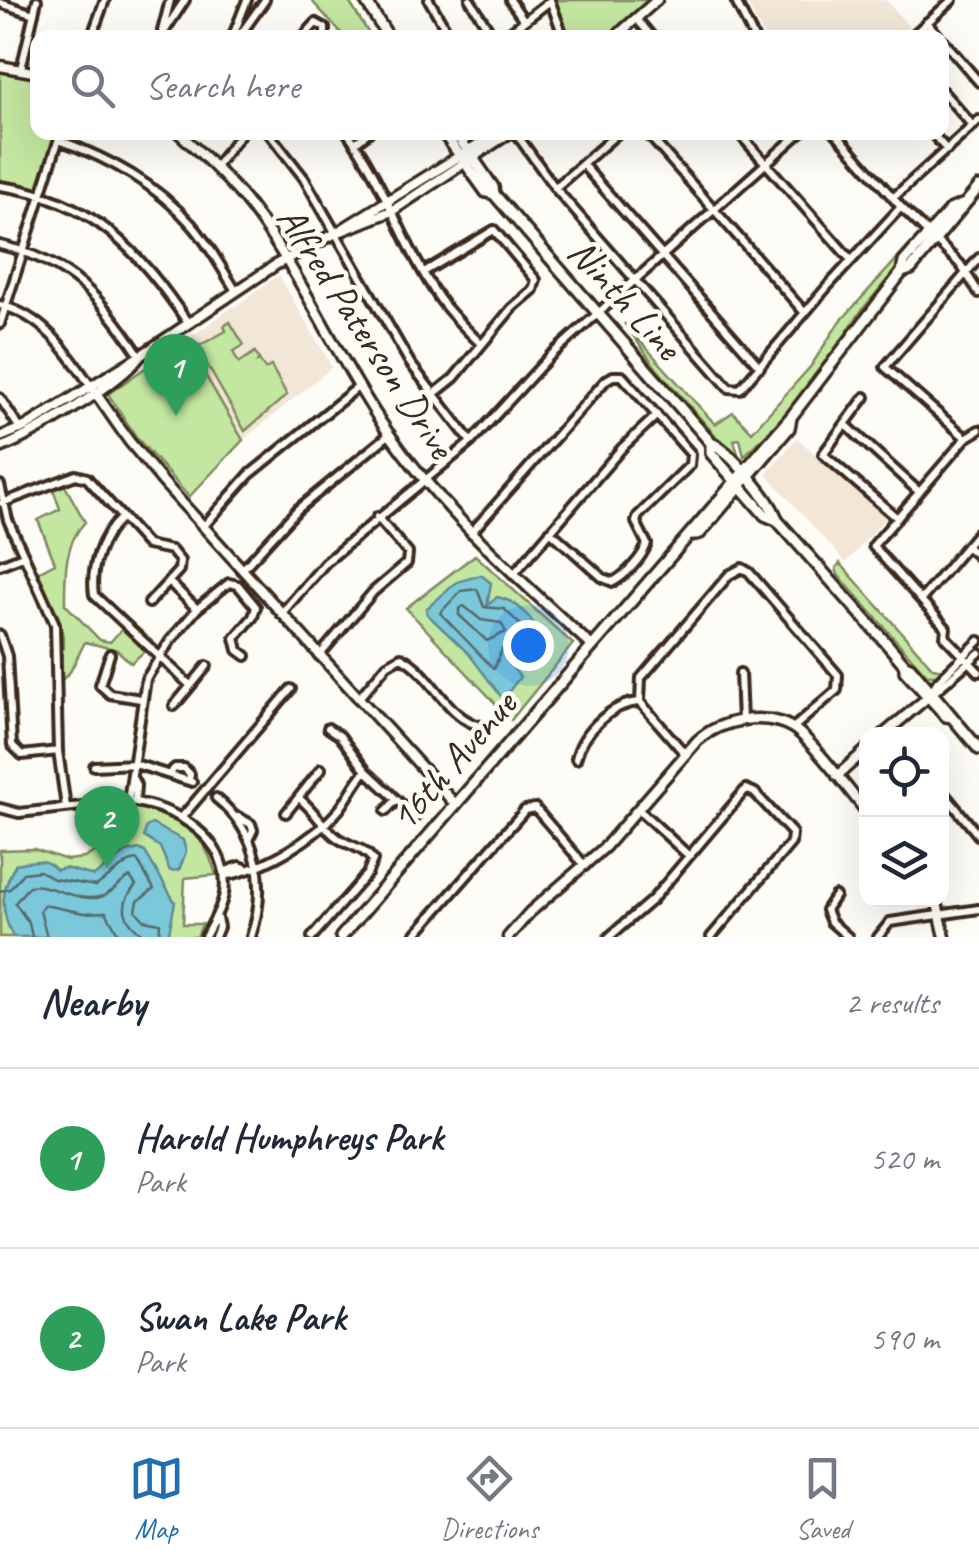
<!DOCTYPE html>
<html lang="en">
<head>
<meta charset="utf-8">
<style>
	body { margin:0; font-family:Caveat,sans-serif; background:#f6f6f7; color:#1f2937 }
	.controls { position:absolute; right:30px; bottom:30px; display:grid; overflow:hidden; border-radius:20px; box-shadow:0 10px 40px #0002 }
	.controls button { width:90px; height:90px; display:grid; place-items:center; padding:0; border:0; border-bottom:2px solid #e0e1e3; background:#fff; color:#1f2937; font:50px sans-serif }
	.you { position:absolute; left:528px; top:645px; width:35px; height:35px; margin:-25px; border:8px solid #fff; border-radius:50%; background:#1a73e8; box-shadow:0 0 0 15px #1a73e833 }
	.badge { display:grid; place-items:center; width:65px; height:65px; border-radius:50%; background:#1f6fb2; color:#fff; font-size:32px; font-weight:700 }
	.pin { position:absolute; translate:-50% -82px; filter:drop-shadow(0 2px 5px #0008) }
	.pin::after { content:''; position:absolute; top:52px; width:35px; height:30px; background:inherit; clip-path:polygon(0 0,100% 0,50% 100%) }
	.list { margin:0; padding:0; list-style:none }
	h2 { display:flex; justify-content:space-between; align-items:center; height:130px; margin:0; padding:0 40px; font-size:42px }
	h2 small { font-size:32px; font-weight:400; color:#747a83 }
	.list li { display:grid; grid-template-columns:65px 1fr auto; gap:30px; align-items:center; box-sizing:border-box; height:180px; padding:0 40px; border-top:2px solid #e0e1e3 }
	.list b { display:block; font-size:38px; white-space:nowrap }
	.list p { margin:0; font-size:32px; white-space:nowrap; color:#747a83 }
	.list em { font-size:32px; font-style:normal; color:#747a83 }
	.icon { flex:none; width:55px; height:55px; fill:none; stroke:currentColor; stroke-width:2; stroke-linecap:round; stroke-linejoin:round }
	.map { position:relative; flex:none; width:979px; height:937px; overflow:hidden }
	.search { position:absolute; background:#fff; box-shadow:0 10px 40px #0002; left:30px; right:30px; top:30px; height:110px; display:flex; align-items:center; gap:25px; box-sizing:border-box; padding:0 35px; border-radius:20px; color:#747a83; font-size:38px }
	.sheet { height:490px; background:#fff }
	nav { display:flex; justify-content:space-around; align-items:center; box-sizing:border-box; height:140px; border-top:2px solid #e0e1e3; background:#fff; font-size:28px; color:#747a83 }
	nav a { display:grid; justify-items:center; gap:5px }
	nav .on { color:#1f6fb2 }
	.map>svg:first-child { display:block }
	.built { fill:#f2e6d7 }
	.green { fill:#c3e6a0; stroke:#7f885f; stroke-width:2.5 }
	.water { fill:#7cc8db; stroke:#62898f; stroke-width:2.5 }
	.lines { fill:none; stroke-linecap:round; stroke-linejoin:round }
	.shore { stroke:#55696a; stroke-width:2.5 }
	.minor-casing { stroke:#3b2a1e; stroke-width:14 }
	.tertiary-casing { stroke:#3b2a1e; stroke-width:15 }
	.secondary-casing { stroke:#3b2a1e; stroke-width:16 }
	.minor { stroke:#fdfcf7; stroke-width:6 }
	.tertiary { stroke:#fdfcf7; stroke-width:8 }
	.secondary { stroke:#fdfcf7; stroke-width:9 }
	.labels { text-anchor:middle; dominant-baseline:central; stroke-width:9; stroke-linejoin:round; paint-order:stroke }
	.street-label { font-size:40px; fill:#3b2a1e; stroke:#fdfcf7 }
</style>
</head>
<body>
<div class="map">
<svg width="979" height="937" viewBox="0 0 979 937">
	<rect width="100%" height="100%" fill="#fdfcf7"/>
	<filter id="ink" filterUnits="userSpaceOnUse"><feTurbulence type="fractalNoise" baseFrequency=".01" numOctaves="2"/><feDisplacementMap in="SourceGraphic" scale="20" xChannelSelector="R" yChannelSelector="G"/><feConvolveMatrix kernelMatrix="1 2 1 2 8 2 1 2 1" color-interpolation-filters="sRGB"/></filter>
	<g filter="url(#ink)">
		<path class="built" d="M745 0H886L909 27 898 37H765Z
			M279 275 332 367 243 440 186 340Z
			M797 438 886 517 846 563 766 474Z"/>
		<path class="green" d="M311 0H348L371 37H345Z
			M554 0H648L604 38 567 37Z
			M0 70 37 79 38 132 57 133 39 190 0 183Z
			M915 239 917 244 862 310 800 401 744 456 740 439 734 440 739 457 732 454 657 369 624 323 715 424 733 412 752 432 811 366 838 324Z
			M230 322 244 345 233 352 239 363 255 352 259 359 257 362 260 361 265 369 271 366 287 395 245 431 197 347 226 331 224 326Z
			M185 340 243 440 189 497 137 438 108 394Z
			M64 484 85 522C64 544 65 574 65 604L100 640 110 642 123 628 145 651 131 663 117 650 85 642 70 672 59 683C58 668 63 656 63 642 63 619 47 593 38 572L55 563 38 520 60 509 53 489Z
			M475 555 573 644 511 720 406 608Z
			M840 563 933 668 942 670 936 675H927L838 575 836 568Z
			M125 806C173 808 203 828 216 875L185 878 183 924H202L197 937H0V850L34 849 67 860 84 858 130 831Z"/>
		<path class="water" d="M481 575 491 583 487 606 497 597C523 602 543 629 541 653L544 646 547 647 545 655H539L531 665 518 656 508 657V662L520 677 503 699 469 654 427 614 426 609 457 582Z
			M152 824 183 840 186 852 179 870 170 871 160 847 144 837 146 827Z
			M139 849 145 852 175 902 168 937H13C0 911 0 890 16 864 30 861 47 857 56 870L65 868 94 876 126 852Z"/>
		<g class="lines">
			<path class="shore" d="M477 589 484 607 504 609 526 630 532 640 528 649 512 645 502 649 494 669 440 613 461 591Z
				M464 606 481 620 501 623 506 632 487 641 459 615V609Z
				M0 891 10 889 23 873 40 871 54 879 96 886 129 862 137 860 154 889 138 901 136 911 144 920 160 923 159 937
				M32 937 29 923 15 903 29 886C50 882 80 905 103 896 114 892 120 882 130 877L136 885C116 907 125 923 147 937
				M47 937 40 911 44 905 84 913 106 912 120 937"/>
			<defs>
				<path id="minor" d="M429 0 451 38
					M470 0 494 38
					M510 0 523 19
					M550 0 564 38
					M735 0 754 38
					M0 3 34 14
					M636 18 653 38
					M927 22 940 38
					M162 31 170 0
					M91 38 105 0
					M160 38 185 0
					M232 38 247 0
					M238 38 265 0
					M302 38 316 23 325 28V38
					M502 38 550 1
					M910 38 952 0
					M942 39 979 82
					M21 69 37 0
					M942 91 973 126
					M268 132 304 178 410 363 471 442
					M347 132C385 183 403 246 439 298 451 315 466 329 481 344
					M515 132 555 188 729 388 740 389 827 287 901 207
					M646 132 805 313
					M738 132 851 260
					M835 132 901 207 960 264 979 293
					M931 132 947 150
					M59 140C110 159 155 183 192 225 209 244 222 269 236 291
					M355 143 369 132
					M583 165 760 367
					M216 166 242 132
					M0 186C92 198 139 251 188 323
					M555 188 619 132
					M893 198 979 120
					M0 245C70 261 102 298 140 356
					M424 272 494 230 536 280 533 290 512 308 454 378 434 394
					M0 305C43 316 66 350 90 385
					M0 324 61 132
					M865 397 823 454 896 517
					M0 398 21 430
					M846 425 918 491
					M979 430 966 438 873 546 946 628 945 637 979 672
					M966 438 885 367 979 258
					M0 485 8 520 55 624 58 751 66 807
					M2 503 76 475 87 478 147 545 171 550 180 561 179 570 149 603
					M121 518C101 536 90 568 94 595L190 685
					M203 527 249 475 358 387
					M471 533 606 380 613 376H622L691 454 690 465 638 516 636 522 647 544C642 558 626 575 613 582L603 578 550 531
					M966 546 979 557
					M0 565 23 556
					M242 570 298 509 390 434
					M513 575 622 448 657 415
					M169 582 197 609
					M921 600 979 531
					M281 614 326 562 471 442 550 356 801 132
					M0 635 7 656 12 745 22 755 58 751
					M110 654 100 685 110 694 141 699
					M319 656 373 592 407 563 408 553 377 517
					M740 673 742 721
					M929 695 937 682 979 641
					M931 695 979 653
					M358 699 387 665 401 657C434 674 446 720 484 727
					M174 706 207 666
					M328 728 340 736 366 771 415 817
					M686 755 640 702 641 678 729 575 742 568 749 572 838 675 837 690 793 728
					M576 759C582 732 612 703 640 702
					M94 766 135 764 192 782
					M170 773 175 768H184L190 774 189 780
					M133 779 136 785 135 801
					M942 791 979 836
					M216 798C259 833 268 885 251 937
					M300 799C315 811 324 829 339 839 352 847 363 847 373 860L367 874 312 937
					M128 801 146 679 170 641 197 609 229 583 238 585 256 607 253 617 235 638 238 650 246 656
					M0 808 19 813 128 801C175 806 232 839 224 894 221 910 212 923 205 937
					M638 809 688 855
					M386 811 396 800
					M286 813 321 769
					M182 817 291 689
					M238 817 251 824 253 830 249 838
					M223 872 240 866 245 868
					M224 872 229 875C266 867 313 840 338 811 349 798 354 783 366 771
					M835 896 826 910 831 922 848 937
					M215 937 219 927 217 918
					M413 937 525 810 535 808 585 866
					M609 937 652 900 746 789 755 793 792 833 791 843 711 937
					M878 937 890 922 979 909"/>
				<path id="tertiary" d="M614 38 657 0
					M0 66 38 73
					M178 132C205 157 230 180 252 209 303 277 338 360 387 431 445 513 518 579 592 646
					M336 233 498 132
					M90 385 129 441 163 482 455 804
					M0 437 27 426 140 356 277 264 336 233 392 211 511 132
					M0 448C34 435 120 383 140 356
					M884 734 928 697
					M837 776 866 750
					M936 899 945 937
					M508 937 530 912 605 847 697 741C720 720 764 711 793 728 811 739 851 793 866 811"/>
				<path id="secondary" d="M365 0 389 38
					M443 132 486 192 494 194 711 443C728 448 773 503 777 520
					M455 132 493 187 494 194
					M902 272 911 269 979 187
					M711 443V453L765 515 777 520 888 645 905 665V671L946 716 952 717
					M691 535 700 533 789 428 791 418
					M905 665 910 667 979 749
					M341 937 791 417 902 272 904 262 950 210 962 205"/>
			</defs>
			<use href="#minor" class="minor-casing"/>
			<use href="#tertiary" class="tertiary-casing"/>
			<use href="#secondary" class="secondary-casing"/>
			<use href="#minor" class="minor"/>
			<use href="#tertiary" class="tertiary"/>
			<use href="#secondary" class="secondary"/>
		</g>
	</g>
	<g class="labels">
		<g class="street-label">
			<text transform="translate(625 299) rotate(48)">Ninth Line</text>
			<text transform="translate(366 332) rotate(57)">Alfred Paterson Drive</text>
			<text transform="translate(453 761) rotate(-49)">16th Avenue</text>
		</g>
	</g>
</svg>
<div class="controls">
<button><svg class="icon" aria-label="locate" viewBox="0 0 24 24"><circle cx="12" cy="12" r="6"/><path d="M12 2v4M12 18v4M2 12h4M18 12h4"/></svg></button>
<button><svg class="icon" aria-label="layers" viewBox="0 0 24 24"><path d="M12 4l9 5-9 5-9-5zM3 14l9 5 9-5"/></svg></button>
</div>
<div class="you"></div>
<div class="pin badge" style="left:176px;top:416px;background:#2e9e5b">1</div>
<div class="pin badge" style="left:107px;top:868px;background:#2e9e5b">2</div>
<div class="search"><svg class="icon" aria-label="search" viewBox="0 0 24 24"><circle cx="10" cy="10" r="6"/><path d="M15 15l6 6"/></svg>Search here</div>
</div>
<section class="sheet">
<h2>Nearby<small>2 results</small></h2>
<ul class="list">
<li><span class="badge" style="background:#2e9e5b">1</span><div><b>Harold Humphreys Park</b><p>Park</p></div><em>520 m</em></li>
<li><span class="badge" style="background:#2e9e5b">2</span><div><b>Swan Lake Park</b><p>Park</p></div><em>590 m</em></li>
</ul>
</section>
<nav>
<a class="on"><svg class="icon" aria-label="map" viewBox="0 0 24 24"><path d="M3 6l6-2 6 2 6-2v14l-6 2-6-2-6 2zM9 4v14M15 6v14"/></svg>Map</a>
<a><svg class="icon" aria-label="directions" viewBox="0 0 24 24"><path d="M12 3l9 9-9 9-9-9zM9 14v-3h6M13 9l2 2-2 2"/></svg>Directions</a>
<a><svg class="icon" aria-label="saved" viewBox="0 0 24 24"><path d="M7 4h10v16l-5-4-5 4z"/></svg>Saved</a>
</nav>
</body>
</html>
